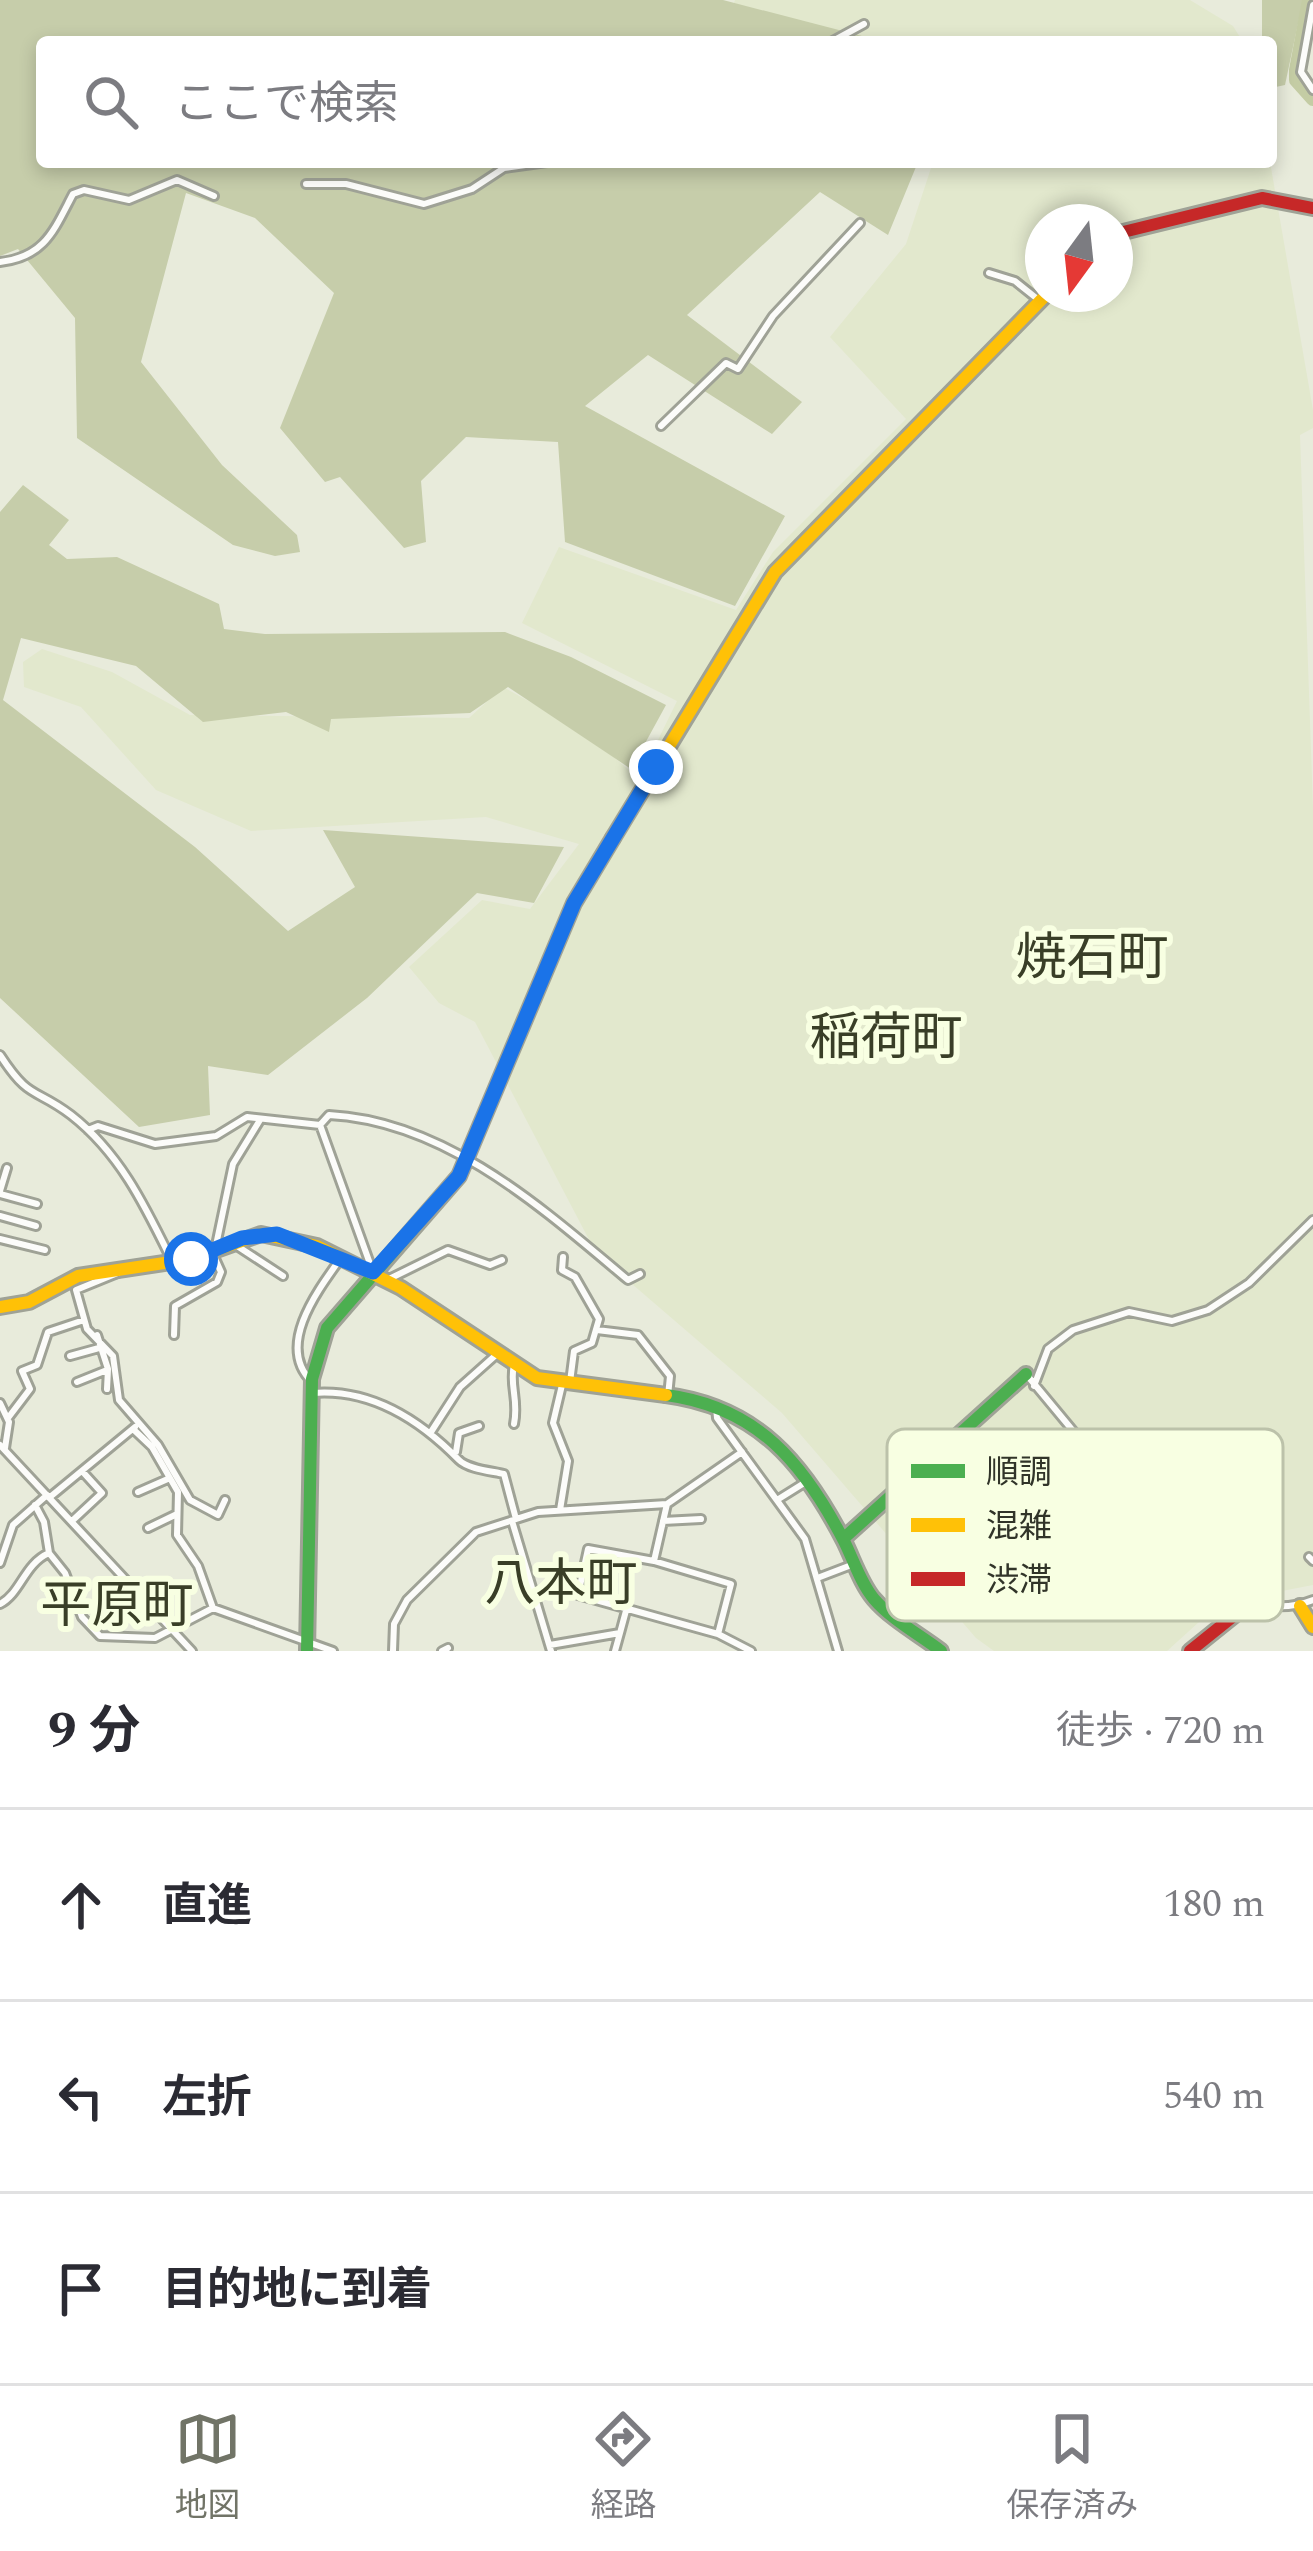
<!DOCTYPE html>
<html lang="ja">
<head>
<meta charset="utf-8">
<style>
	body { margin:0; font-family:Spectral,"Noto Sans JP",serif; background:#f2f2f3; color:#2b2b33 }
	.compass { position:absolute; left:1025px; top:204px; width:108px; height:108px; border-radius:50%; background:#fff; box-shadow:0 6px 18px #0003; rotate:195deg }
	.stop { position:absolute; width:36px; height:36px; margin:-27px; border:9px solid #1a73e8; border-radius:50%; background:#fff }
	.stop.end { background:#1a73e8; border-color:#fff; box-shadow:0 3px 12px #0008 }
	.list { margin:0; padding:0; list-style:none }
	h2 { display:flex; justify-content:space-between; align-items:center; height:156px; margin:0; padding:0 48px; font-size:51px }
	h2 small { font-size:39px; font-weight:400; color:#7c7c81 }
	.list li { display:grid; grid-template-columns:78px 1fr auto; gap:36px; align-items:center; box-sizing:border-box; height:192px; padding:0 48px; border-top:3px solid #e1e1e2 }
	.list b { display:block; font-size:45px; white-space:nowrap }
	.list em { font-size:39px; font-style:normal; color:#7c7c81 }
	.icon { flex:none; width:66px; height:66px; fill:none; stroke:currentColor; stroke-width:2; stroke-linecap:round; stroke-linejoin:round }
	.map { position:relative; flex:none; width:1313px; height:1651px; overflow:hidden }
	.search { position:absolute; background:#fff; box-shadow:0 6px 18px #0003; left:36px; right:36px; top:36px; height:132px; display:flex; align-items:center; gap:30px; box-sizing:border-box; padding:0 42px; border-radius:12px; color:#7c7c81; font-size:45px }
	.sheet { height:732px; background:#fff }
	nav { display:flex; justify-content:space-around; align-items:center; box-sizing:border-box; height:168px; border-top:3px solid #e1e1e2; background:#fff; font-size:33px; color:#7c7c81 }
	nav a { display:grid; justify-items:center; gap:6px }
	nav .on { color:#717467 }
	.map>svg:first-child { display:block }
	.built { fill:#e2e8cd; fill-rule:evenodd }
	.forest { fill:#c6cdaa }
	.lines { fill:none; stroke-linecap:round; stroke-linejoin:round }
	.river { stroke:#c4cca4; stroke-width:14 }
	.street-casing { stroke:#9fa296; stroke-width:12 }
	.fast-casing { stroke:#9fa296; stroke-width:18 }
	.slow-casing { stroke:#9fa296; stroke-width:18 }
	.jam-casing { stroke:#9fa296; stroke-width:18 }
	.street { stroke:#fcfcfa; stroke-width:6 }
	.fast { stroke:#4caf50; stroke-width:12 }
	.slow { stroke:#ffc107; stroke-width:12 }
	.jam { stroke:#c62828; stroke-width:12 }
	.route { stroke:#1a73e8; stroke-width:15 }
	.labels { text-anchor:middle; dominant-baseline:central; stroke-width:12; stroke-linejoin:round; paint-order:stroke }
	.quarter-label { font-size:51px; fill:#393e27; stroke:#f8ffe2 }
	.key { fill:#f8ffe2; stroke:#bcc2aa; stroke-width:3 }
	.key-label { font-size:33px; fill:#313429 }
</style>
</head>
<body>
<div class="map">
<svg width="1313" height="1651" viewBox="0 0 1313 1651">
	<rect width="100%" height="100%" fill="#e8ebdb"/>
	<path class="built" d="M735 0H1190L1233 26 1243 42H857L730 13Z
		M933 162H1270L1313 410V428L1300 435 1313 808V1585L1220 1603 1167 1651H994L976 1638 782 1413 596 1253 475 1022 439 1003 409 967 482 900 530 909 579 844 486 817 251 831 156 790 81 707 24 687 23 662 42 649 112 672 190 715 469 718 503 687 585 732 639 779 677 701 522 623 559 547 736 610 773 552 906 419 830 337 906 244ZM1043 222H1115V294H1043Z"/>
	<path class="forest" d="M0 0H723L885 42H42V162H918L888 235 820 192 687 315 802 402 772 434 648 355 585 406 785 516 735 606 565 542 558 442 466 437 421 481 426 542 404 548 340 477 325 482 280 428 334 293 255 218 186 193 141 362 222 465 297 535 300 552 275 556 233 545 77 438 75 318 18 249 0 256Z
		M1262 0H1303L1285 85 1271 88V42H1262Z
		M23 485 69 520 49 545 67 559 117 557 219 604 224 629 265 634 505 632 571 657 666 705 631 769 508 687 470 713 331 719 329 732 286 712 203 722 136 666 21 638 3 700 195 847 288 931 355 887 323 830 564 847 534 903 477 893 367 998 268 1075 208 1066 210 1115 139 1127 0 998V512Z"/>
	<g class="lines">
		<path class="river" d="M1309 0 1296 70V80L1313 99"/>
		<defs>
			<path id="street" d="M1313 5 1301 72 1313 90
				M831 42 864 24
				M306 184H346L424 204 472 189 504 168 547 162
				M0 262C45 257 54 230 73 194L84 190 129 200 177 180 214 196
				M989 273 1015 281 1040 301
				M661 426 726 363 738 369 773 316 860 223
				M0 1055C30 1101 34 1087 71 1115 121 1154 146 1208 173 1263
				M320 1125 373 1272
				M88 1130 98 1126 155 1144 216 1136 247 1117 320 1125 329 1115C446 1121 542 1208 628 1280L640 1274
				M0 1191 7 1168
				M0 1194 37 1204
				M0 1216 36 1226
				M0 1239 45 1250
				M231 1242 283 1276
				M215 1250 233 1164 260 1120
				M563 1257 562 1270 575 1277 599 1319 592 1343 574 1351 570 1382
				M125 1270 76 1290 87 1329 113 1356 119 1400 158 1445 190 1500 218 1515 225 1500
				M387 1280 448 1250 490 1265 502 1260
				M597 1330 638 1335 670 1376 668 1396
				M97 1335 108 1369 107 1389
				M174 1335 175 1306 217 1282 221 1272 212 1252
				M70 1356 99 1348
				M514 1365C509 1385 519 1399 514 1424
				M1026 1374 1185 1566C1219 1594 1268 1618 1313 1600
				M77 1382 107 1370
				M312 1382C275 1346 318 1290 341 1258
				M1034 1386 1048 1349 1073 1330 1129 1312 1172 1321 1208 1310 1249 1283 1313 1220
				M312 1393C370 1388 420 1420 459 1460 468 1469 491 1471 504 1474L516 1519
				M0 1403 9 1422 5 1448
				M716 1407 717 1418 805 1539 838 1651
				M8 1418 30 1389 22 1371 37 1365 48 1332 84 1320
				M133 1429 152 1447 178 1492 177 1535 198 1566 213 1608
				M431 1432 460 1387 497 1354
				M0 1445 192 1651
				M456 1452 459 1433 479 1426
				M138 1492 170 1478
				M50 1497 135 1427
				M777 1500 809 1480
				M35 1505 44 1522 49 1553 65 1573 82 1617 100 1636 155 1638 213 1608 333 1651
				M560 1510 568 1461 553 1423 562 1385
				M72 1521 102 1493 82 1471
				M512 1521 551 1651
				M663 1521 701 1519
				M148 1528 177 1514
				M1309 1557 1313 1561
				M654 1561 667 1504
				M0 1563 13 1525 47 1495
				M820 1577 854 1564
				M0 1604C21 1593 24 1564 49 1553
				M718 1634 731 1584 654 1561 588 1549 578 1595 718 1634 751 1651
				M550 1645 620 1633 627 1607
				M393 1651 394 1624 407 1600 476 1532 538 1512 667 1504 742 1452
				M442 1651 448 1648
				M615 1651 620 1633"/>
			<path id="fast" d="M666 1395C758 1407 804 1464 844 1541 853 1559 861 1584 874 1599 891 1619 920 1635 941 1651
				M843 1539 1026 1374
				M307 1651 312 1379 327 1328 459 1176 574 903 613 838"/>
			<path id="slow" d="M613 838 775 572 1047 294
				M0 1307 29 1302 78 1276 191 1259 261 1234 317 1246 401 1288 537 1378 666 1395
				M1300 1606 1313 1627"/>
			<path id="jam" d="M1115 234 1262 198 1313 208
				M1190 1651 1241 1610"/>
		</defs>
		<use href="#street" class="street-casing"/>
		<use href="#fast" class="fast-casing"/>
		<use href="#slow" class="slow-casing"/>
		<use href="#jam" class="jam-casing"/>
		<use href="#street" class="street"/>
		<use href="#fast" class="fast"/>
		<use href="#slow" class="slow"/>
		<use href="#jam" class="jam"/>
	</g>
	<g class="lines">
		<path class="route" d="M191 1259 242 1238 277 1234 373 1272 459 1176 574 903 656 767"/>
	</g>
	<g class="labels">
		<g class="quarter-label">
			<text x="1092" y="959">焼石町</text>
			<text x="886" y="1039">稲荷町</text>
			<text x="561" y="1585">八本町</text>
			<text x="117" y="1607">平原町</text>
		</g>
	</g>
	<rect x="887" y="1429" width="396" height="192" rx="18" class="key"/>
	<rect x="911" y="1464" width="54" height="14" fill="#4caf50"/>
	<rect x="911" y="1518" width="54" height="14" fill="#ffc107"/>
	<rect x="911" y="1572" width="54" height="14" fill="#c62828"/>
	<g class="key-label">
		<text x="986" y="1483">順調</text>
		<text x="986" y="1537">混雑</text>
		<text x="986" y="1591">渋滞</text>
	</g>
</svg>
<svg class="compass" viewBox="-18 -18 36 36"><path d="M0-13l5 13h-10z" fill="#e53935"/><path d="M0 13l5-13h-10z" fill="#7c7c81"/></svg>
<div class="stop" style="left:191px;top:1259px"></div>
<div class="stop end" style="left:656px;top:767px"></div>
<div class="search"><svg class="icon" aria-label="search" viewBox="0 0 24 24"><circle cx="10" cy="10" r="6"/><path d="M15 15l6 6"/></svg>ここで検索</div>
</div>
<section class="sheet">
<h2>9 分<small>徒歩 · 720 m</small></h2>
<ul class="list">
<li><svg class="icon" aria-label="ahead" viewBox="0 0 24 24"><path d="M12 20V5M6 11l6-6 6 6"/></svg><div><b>直進</b></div><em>180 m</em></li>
<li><svg class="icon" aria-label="left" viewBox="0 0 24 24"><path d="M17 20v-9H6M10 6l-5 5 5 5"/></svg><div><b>左折</b></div><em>540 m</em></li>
<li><svg class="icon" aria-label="arrive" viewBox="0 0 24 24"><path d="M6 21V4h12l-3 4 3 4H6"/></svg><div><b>目的地に到着</b></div></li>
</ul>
</section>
<nav>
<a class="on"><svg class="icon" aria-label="map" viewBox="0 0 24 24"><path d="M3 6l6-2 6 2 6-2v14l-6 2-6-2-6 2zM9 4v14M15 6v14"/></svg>地図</a>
<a><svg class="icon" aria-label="directions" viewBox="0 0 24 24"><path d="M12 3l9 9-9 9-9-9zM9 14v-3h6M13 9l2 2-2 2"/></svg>経路</a>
<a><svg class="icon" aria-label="saved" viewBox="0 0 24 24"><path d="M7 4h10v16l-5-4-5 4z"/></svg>保存済み</a>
</nav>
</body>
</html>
